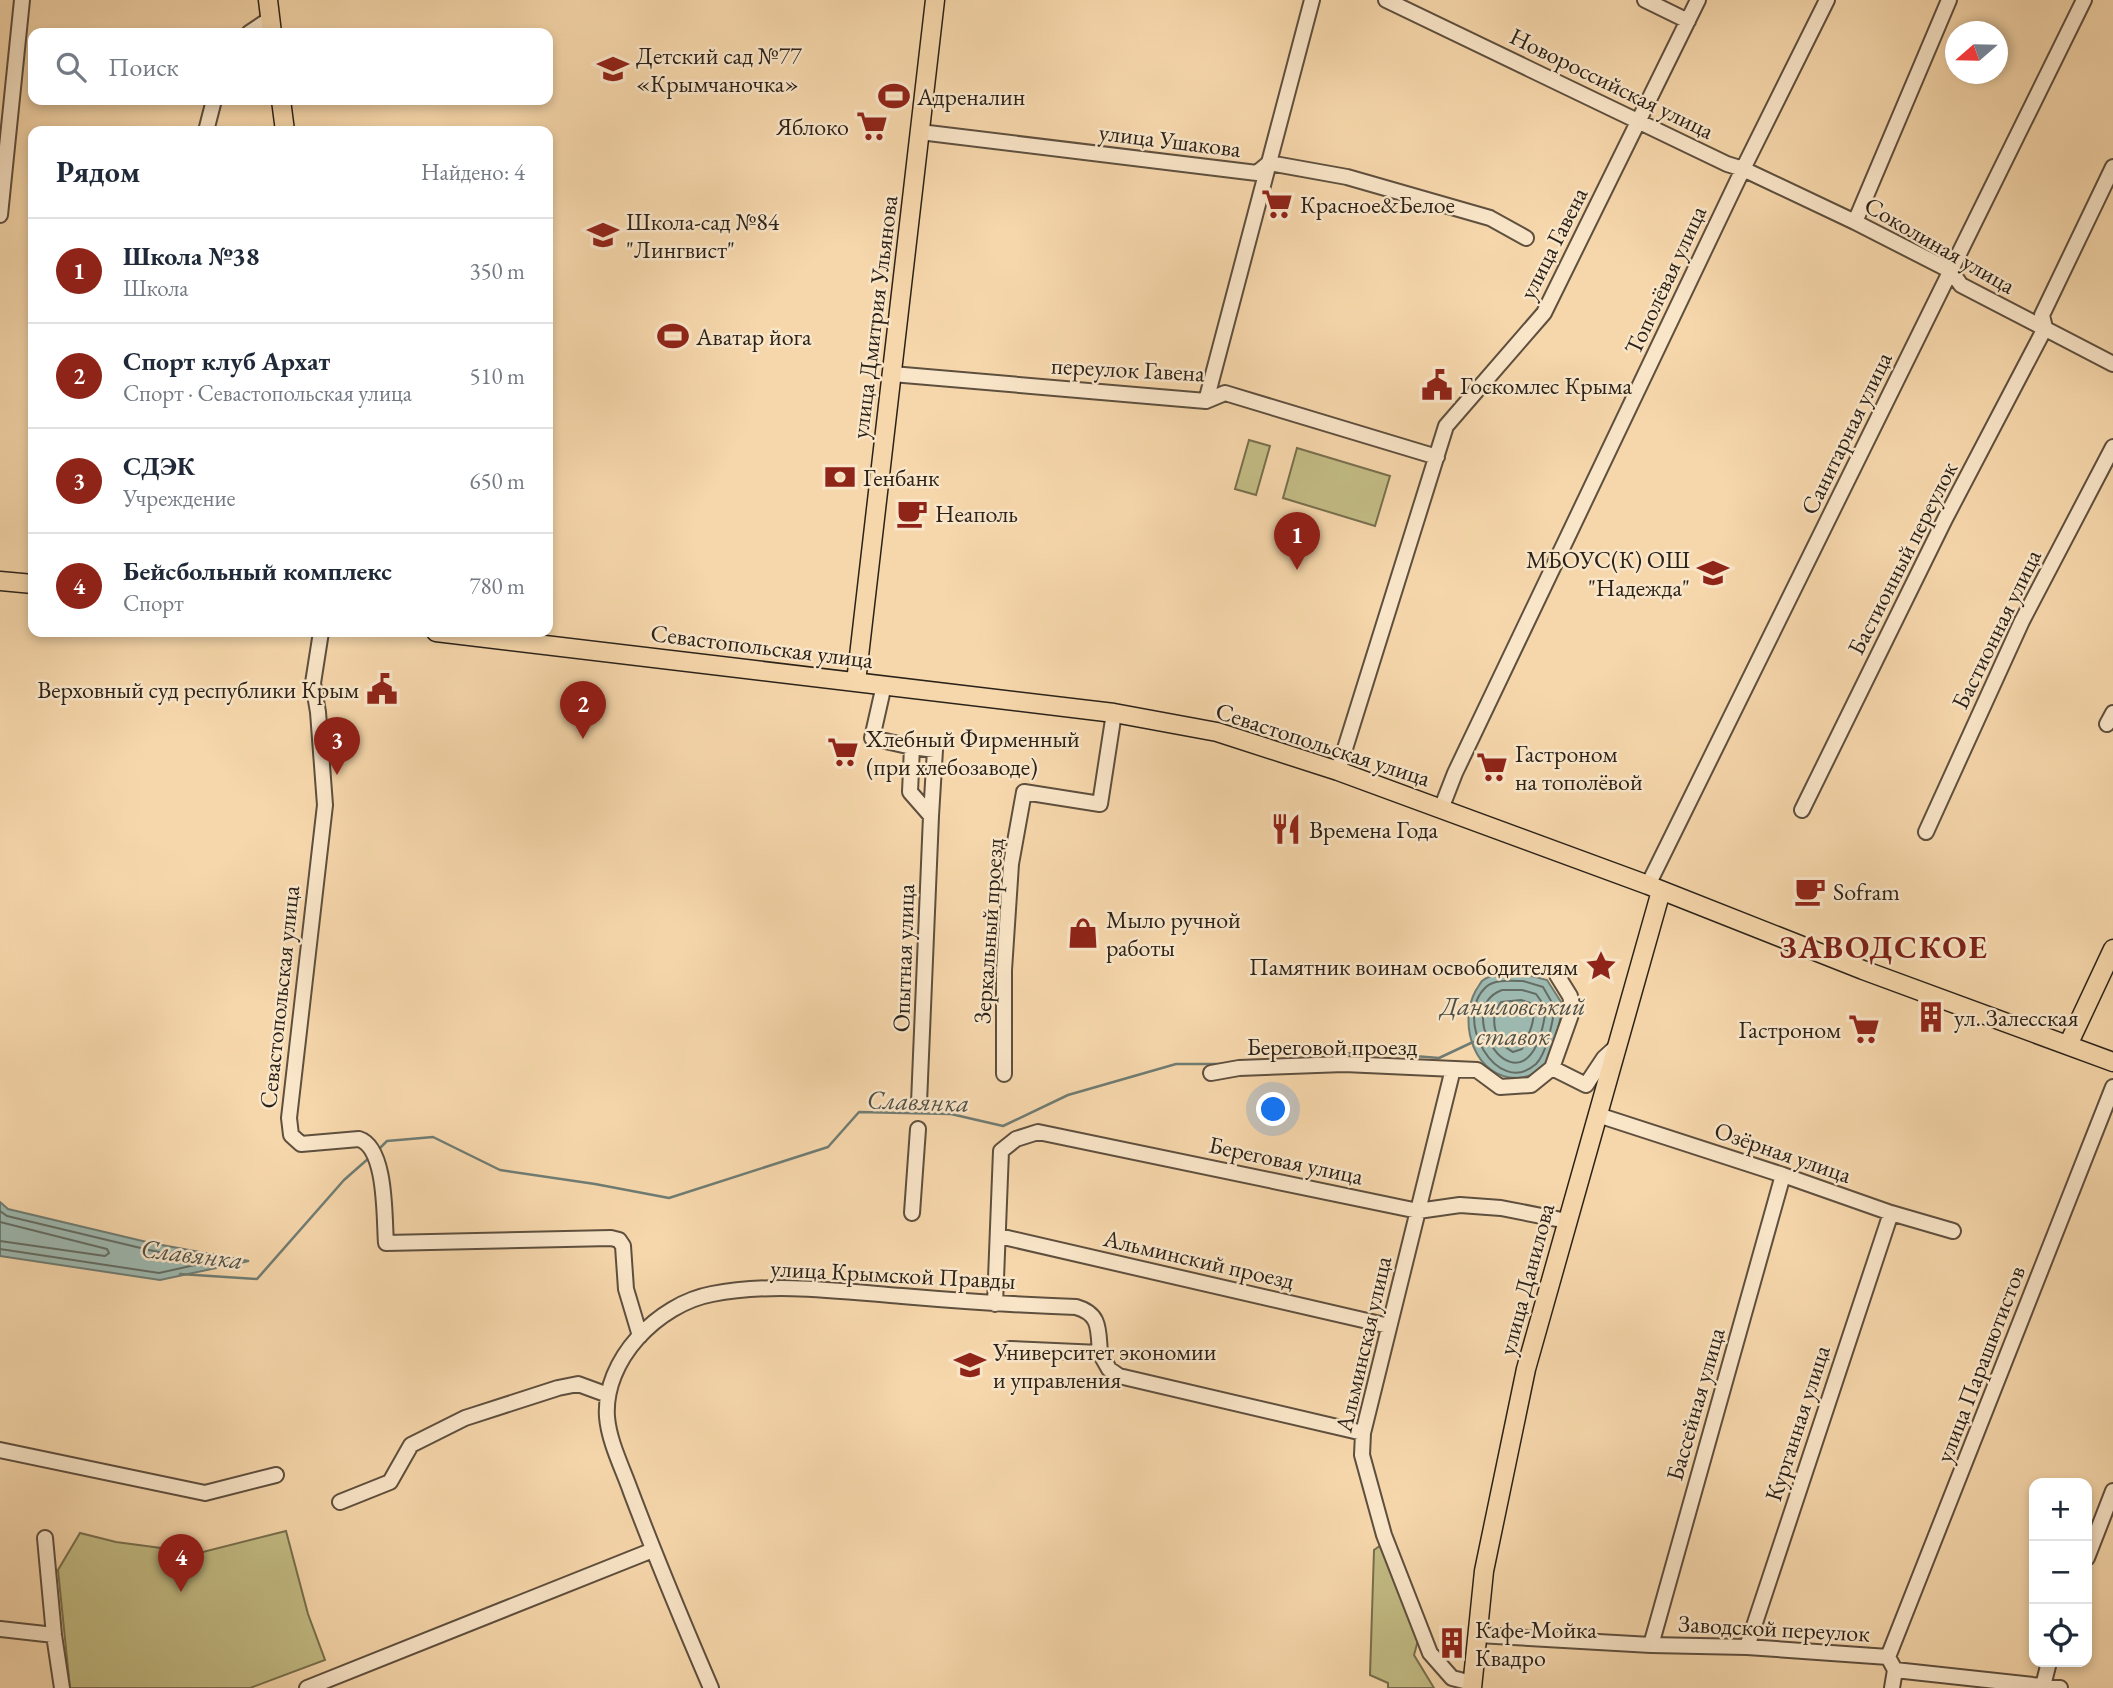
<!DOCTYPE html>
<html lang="ru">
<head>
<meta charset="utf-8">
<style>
	body { margin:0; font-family:"EB Garamond",serif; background:#f2f2f3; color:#1f2937 }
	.controls { position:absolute; right:21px; bottom:21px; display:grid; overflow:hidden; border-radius:14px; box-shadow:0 4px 10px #0003 }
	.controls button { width:63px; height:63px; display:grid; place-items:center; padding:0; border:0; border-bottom:2px solid #e0e1e3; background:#fff; color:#1f2937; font:35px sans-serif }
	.compass { position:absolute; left:1945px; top:21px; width:63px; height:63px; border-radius:50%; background:#fff; box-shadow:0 4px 10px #0003; rotate:250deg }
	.you { position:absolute; left:1274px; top:1110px; width:24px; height:24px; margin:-18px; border:5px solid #fff; border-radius:50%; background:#1a73e8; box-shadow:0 0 0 10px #1a73e833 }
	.badge { display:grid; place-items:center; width:46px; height:46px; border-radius:50%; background:#8f2418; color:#fff; font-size:23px; font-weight:700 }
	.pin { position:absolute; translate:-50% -58px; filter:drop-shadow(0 2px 4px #0008) }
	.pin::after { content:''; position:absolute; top:37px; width:24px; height:21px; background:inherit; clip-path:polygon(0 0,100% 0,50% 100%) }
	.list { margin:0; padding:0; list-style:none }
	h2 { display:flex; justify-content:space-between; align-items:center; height:91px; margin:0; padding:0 28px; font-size:30px }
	h2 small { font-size:23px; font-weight:400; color:#747a83 }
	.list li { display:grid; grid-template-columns:46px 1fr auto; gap:21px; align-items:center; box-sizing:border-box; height:105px; padding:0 28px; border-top:2px solid #e0e1e3 }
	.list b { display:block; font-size:26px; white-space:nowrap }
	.list p { margin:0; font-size:23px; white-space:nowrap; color:#747a83 }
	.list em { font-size:23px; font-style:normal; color:#747a83 }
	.icon { flex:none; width:38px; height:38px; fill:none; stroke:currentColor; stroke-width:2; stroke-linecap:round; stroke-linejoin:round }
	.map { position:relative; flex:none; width:2113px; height:1688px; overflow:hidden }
	.search { position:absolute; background:#fff; box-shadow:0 4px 10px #0003; left:28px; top:28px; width:525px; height:77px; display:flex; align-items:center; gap:18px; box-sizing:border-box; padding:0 24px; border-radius:14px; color:#747a83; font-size:26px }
	.panel { position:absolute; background:#fff; box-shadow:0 4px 10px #0003; left:28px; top:126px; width:525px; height:511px; border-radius:14px }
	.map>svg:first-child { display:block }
	.green { fill:#c3bc84; stroke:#776f4e; stroke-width:2 }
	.water { fill:#9db8af; stroke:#6f7c73; stroke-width:2 }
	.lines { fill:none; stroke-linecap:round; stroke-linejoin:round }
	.shore { stroke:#646d64; stroke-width:2 }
	.stream { stroke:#6f7c73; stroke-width:2.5 }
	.minor-casing { stroke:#5e4f3e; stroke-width:18 }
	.major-casing { stroke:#2b2219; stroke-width:21 }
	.minor { stroke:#f9e5c8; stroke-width:14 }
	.major { stroke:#f6d7ab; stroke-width:18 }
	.labels { text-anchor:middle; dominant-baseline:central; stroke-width:5; stroke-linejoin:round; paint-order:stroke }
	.poi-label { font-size:24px; fill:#2b2219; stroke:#f9e5c8; text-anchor:start }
	.street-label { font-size:24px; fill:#2b2219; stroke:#f9e5c8 }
	.water-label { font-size:26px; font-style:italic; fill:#4d4f46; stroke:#f9e5c8 }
	.district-label { font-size:32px; font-weight:bold; letter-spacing:2px; fill:#7a1f14; stroke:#f9e5c8 }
</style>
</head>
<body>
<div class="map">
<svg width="2113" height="1688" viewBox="0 0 2113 1688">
	<rect width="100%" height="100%" fill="#f6d7ab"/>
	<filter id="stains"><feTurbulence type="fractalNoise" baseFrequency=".00286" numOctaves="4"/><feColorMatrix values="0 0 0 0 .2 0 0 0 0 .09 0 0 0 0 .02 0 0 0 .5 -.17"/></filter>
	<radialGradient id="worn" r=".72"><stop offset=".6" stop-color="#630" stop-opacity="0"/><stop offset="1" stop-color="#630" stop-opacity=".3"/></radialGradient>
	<path class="green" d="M1249 440 1270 446 1256 495 1235 489Z
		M1297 448 1390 476 1375 526 1283 498Z
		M286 1531 308 1614 325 1660 250 1688H70L58 1570 80 1533 116 1542 199 1553Z
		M1381 1545 1420 1633 1414 1655 1434 1688H1388V1683L1370 1675 1374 1550Z"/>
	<path class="water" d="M1524 974 1547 980 1563 1005C1559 1023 1555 1053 1543 1067 1538 1073 1527 1077 1519 1078 1475 1080 1457 1024 1476 990 1477 989 1481 982 1482 981 1493 972 1511 974 1524 974Z
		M0 1202 8 1209 151 1243 249 1261 160 1280 0 1256Z"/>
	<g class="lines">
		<path class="shore" d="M1523 981 1543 987 1555 1008C1552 1023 1547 1053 1536 1064 1497 1099 1452 1018 1486 987 1495 979 1512 981 1523 981Z
			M1502 990H1522L1536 994 1546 1008C1530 1131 1446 1011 1502 990Z
			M1521 1000 1530 1003C1539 1017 1528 1035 1522 1049L1513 1052C1495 1043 1488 1019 1501 1002Z
			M0 1211 7 1216 149 1250 195 1259 198 1262 195 1265 159 1273 0 1249
			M0 1222 107 1249 109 1253 105 1256 0 1241"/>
		<path class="stream" d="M1291 1059 1365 1052 1439 1058 1473 1042
			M378 1150 387 1141 433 1137 500 1170 595 1184 669 1198 828 1147 859 1112 951 1114 1003 1126 1068 1095 1176 1064H1226
			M180 1274 257 1279 344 1180 369 1158"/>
		<defs>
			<path id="minor" d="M1386 0 1727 164 1743 169 1855 222 1951 271 1961 285 2113 364
				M1645 0 1688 21
				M249 33 270 19
				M206 131 214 100
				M920 132 1257 173 1269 163 1347 177 1490 218 1526 238
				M0 215 22 0
				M1855 222 1949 0
				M892 374 1206 401 1225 393 1437 457
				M1206 401 1312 0
				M321 632 313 683 318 712 325 805 289 1118 291 1135 301 1144 359 1139C387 1148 384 1219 386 1243L611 1238 619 1240 623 1246 626 1289 640 1336
				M884 685 872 738 912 747 910 792 931 816 919 1103
				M2107 724 2113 713
				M912 747 935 750 931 816
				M1338 771 1446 426 1544 313 1698 0
				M1441 809 1455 773 1743 169 1827 0
				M1802 810 1945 519 2045 328 2042 315 2113 167
				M1926 832 2022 621 2113 447
				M1648 885 2084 0
				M1557 975 1570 996 1573 1009 1552 1068 1586 1085 1604 1058 1617 1046
				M1453 1069 1363 1433 1362 1455 1384 1535 1430 1653 1452 1678 1472 1683
				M1211 1073 1239 1068 1344 1064 1477 1070 1500 1087 1531 1085 1552 1068
				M1004 1074V970L1011 864 1024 792 1100 804 1114 713
				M1598 1115 1783 1175 1891 1213 1953 1231
				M912 1213 918 1129
				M999 1236 1389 1326
				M995 1304 1001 1151 1016 1139 1038 1132 1418 1211 1460 1205 1501 1208 1567 1221
				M1100 1353 1109 1369 1119 1376 1363 1433
				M0 1450 205 1493 276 1475
				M340 1502 390 1482 411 1445 465 1418 558 1388 578 1384 608 1395
				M45 1538 54 1635 62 1688
				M2087 1558 2113 1491
				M0 1629 54 1635
				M1478 1635 1651 1645 1747 1647 1888 1657 1895 1670 2060 1688
				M1651 1645 1783 1175
				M1747 1647 1891 1213
				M1888 1657 2113 1087
				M2043 1686 2049 1662
				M307 1688 653 1550
				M711 1688C683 1623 656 1558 631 1492 623 1469 609 1442 607 1417 603 1360 658 1304 712 1294 773 1282 840 1291 902 1296 960 1301 1017 1305 1076 1307 1101 1314 1098 1330 1100 1353L1010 1349
				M1892 1688 1895 1670"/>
			<path id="major" d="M268 0 272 33
				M281 100 285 131
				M0 581 33 584
				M436 632 1114 713 1217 732 1338 771 1648 885 1863 970 2113 1062
				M856 682 935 0
				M2068 1045 2113 949
				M1472 1688 1484 1571 1526 1369 1661 891"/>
		</defs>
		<use href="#minor" class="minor-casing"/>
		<use href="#major" class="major-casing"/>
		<use href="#minor" class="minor"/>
		<use href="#major" class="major"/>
	</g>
	<defs>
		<symbol id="school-bare" viewBox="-9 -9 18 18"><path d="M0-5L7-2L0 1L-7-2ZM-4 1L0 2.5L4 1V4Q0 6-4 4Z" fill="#8f2418" stroke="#f9e5c8" stroke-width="2.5" paint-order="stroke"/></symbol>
		<symbol id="stadium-bare" viewBox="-9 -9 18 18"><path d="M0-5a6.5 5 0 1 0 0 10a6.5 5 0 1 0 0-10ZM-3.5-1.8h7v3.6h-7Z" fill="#8f2418" stroke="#f9e5c8" stroke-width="2.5" paint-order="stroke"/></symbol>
		<symbol id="supermarket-bare" viewBox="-9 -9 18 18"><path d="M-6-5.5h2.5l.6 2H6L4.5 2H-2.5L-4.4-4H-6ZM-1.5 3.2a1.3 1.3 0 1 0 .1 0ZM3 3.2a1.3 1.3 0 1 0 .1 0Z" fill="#8f2418" stroke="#f9e5c8" stroke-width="2.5" paint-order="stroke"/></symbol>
		<symbol id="civic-bare" viewBox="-9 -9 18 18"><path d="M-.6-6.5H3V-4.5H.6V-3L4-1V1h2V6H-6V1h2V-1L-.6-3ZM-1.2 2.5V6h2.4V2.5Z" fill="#8f2418" stroke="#f9e5c8" stroke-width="2.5" paint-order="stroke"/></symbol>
		<symbol id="bank-bare" viewBox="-9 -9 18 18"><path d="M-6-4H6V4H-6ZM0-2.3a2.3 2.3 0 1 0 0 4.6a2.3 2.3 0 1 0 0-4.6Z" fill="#8f2418" stroke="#f9e5c8" stroke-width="2.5" paint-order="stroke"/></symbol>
		<symbol id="cafe-bare" viewBox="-9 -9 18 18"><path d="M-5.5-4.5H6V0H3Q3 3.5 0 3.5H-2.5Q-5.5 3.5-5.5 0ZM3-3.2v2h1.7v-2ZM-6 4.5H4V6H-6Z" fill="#8f2418" stroke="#f9e5c8" stroke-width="2.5" paint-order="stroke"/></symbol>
		<symbol id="restaurant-bare" viewBox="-9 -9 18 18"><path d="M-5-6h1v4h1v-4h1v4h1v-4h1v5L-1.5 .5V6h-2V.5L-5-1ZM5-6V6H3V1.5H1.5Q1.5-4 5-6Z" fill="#8f2418" stroke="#f9e5c8" stroke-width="2.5" paint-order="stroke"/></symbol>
		<symbol id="shop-bare" viewBox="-9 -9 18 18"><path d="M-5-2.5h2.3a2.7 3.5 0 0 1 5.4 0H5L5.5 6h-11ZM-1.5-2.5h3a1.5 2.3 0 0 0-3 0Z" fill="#8f2418" stroke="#f9e5c8" stroke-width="2.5" paint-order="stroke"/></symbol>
		<symbol id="sight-bare" viewBox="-9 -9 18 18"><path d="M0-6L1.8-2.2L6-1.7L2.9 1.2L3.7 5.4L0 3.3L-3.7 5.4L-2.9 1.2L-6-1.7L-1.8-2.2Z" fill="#8f2418" stroke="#f9e5c8" stroke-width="2.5" paint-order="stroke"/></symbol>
		<symbol id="building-bare" viewBox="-9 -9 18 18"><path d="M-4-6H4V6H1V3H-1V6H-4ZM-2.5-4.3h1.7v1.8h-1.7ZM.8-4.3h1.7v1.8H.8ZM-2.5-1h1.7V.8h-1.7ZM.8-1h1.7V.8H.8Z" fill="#8f2418" stroke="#f9e5c8" stroke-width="2.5" paint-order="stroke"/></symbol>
		<symbol id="university-bare" viewBox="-9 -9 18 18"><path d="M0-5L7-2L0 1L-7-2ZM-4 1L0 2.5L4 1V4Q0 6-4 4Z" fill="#8f2418" stroke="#f9e5c8" stroke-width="2.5" paint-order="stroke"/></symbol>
	</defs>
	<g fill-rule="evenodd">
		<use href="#school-bare" x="591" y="47" width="44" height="44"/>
		<use href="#stadium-bare" x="872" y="74" width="44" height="44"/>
		<use href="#supermarket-bare" x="850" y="104" width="44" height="44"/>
		<use href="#supermarket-bare" x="1255" y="182" width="44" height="44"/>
		<use href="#school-bare" x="581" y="213" width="44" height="44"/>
		<use href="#stadium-bare" x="651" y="314" width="44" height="44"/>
		<use href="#civic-bare" x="1415" y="363" width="44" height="44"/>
		<use href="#bank-bare" x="818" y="455" width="44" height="44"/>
		<use href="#cafe-bare" x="890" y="491" width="44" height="44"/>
		<use href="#school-bare" x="1691" y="551" width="44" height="44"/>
		<use href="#civic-bare" x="360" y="667" width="44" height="44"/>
		<use href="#supermarket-bare" x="821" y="730" width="44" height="44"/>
		<use href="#supermarket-bare" x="1470" y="745" width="44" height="44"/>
		<use href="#restaurant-bare" x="1264" y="807" width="44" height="44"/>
		<use href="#cafe-bare" x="1788" y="869" width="44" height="44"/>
		<use href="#shop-bare" x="1061" y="911" width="44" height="44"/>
		<use href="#sight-bare" x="1579" y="944" width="44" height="44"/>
		<use href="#building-bare" x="1909" y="995" width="44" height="44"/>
		<use href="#supermarket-bare" x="1842" y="1007" width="44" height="44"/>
		<use href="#university-bare" x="948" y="1343" width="44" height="44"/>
		<use href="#building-bare" x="1430" y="1621" width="44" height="44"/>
	</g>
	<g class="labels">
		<g class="poi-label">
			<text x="636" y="55">Детский сад №77<tspan x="636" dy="28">«Крымчаночка»</tspan></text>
			<text x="917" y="96">Адреналин</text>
			<text x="849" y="126" text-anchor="end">Яблоко</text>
			<text x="1300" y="204">Красное&amp;Белое</text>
			<text x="626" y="221">Школа-сад №84<tspan x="626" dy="28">"Лингвист"</tspan></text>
			<text x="696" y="336">Аватар йога</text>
			<text x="1460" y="385">Госкомлес Крыма</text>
			<text x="863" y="477">Генбанк</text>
			<text x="935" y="513">Неаполь</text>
			<text x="1690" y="559" text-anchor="end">МБОУС(К) ОШ<tspan x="1690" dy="28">"Надежда"</tspan></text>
			<text x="359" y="689" text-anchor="end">Верховный суд республики Крым</text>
			<text x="866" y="738">Хлебный Фирменный<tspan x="866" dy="28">(при хлебозаводе)</tspan></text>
			<text x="1515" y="753">Гастроном<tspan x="1515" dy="28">на тополёвой</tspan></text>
			<text x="1309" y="829">Времена Года</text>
			<text x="1833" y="891">Sofram</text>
			<text x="1106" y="919">Мыло ручной<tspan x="1106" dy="28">работы</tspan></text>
			<text x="1578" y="966" text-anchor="end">Памятник воинам освободителям</text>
			<text x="1954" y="1017">ул. Залесская</text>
			<text x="1841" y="1029" text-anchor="end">Гастроном</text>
			<text x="993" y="1351">Университет экономии<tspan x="993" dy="28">и управления</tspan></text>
			<text x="1475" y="1629">Кафе-Мойка<tspan x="1475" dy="28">Квадро</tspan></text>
		</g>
		<g class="street-label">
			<text transform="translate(1612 83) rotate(26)">Новороссийская улица</text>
			<text transform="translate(1170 140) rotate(7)">улица Ушакова</text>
			<text transform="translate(1553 243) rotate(-63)">улица Гавена</text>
			<text transform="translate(1940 245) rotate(30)">Соколиная улица</text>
			<text transform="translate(1665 280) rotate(-65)">Тополёвая улица</text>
			<text transform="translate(874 317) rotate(-83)">улица Дмитрия Ульянова</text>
			<text transform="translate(1128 369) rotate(3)">переулок Гавена</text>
			<text transform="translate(1846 433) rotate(-64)">Санитарная улица</text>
			<text transform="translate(1902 558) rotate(-63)">Бастионный переулок</text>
			<text transform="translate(1996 629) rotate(-64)">Бастионная улица</text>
			<text transform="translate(762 646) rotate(7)">Севастопольская улица</text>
			<text transform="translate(1323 744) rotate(18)">Севастопольская улица</text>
			<text transform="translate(988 931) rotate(-86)">Зеркальный проезд</text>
			<text transform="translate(903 958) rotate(-88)">Опытная улица</text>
			<text transform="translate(279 997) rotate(-84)">Севастопольская улица</text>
			<text x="1332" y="1046">Береговой проезд</text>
			<text transform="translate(1783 1152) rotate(19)">Озёрная улица</text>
			<text transform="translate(1286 1160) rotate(12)">Береговая улица</text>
			<text transform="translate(1199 1259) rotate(13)">Альминский проезд</text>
			<text transform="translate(893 1274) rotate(3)">улица Крымской Правды</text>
			<text transform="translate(1526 1279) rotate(-75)">улица Данилова</text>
			<text transform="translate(1363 1344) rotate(-77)">Альминская улица</text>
			<text transform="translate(1980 1364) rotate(-69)">улица Парашютистов</text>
			<text transform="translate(1695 1404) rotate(-74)">Бассейная улица</text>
			<text transform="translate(1797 1423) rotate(-72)">Курганная улица</text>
			<text transform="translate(1774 1628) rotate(3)">Заводской переулок</text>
		</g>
		<g class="water-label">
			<text x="1513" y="1006">Даниловський<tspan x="1513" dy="30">ставок</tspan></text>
			<text transform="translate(918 1101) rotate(2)">Славянка</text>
			<text transform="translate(192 1254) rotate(7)">Славянка</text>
		</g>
		<g class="district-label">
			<text x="1884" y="947">ЗАВОДСКОЕ</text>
		</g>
	</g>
	<rect width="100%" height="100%" filter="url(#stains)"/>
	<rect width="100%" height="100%" fill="url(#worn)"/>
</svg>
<div class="controls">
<button>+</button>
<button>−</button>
<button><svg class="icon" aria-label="locate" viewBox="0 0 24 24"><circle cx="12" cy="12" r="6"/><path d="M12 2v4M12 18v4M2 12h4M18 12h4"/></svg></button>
</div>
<svg class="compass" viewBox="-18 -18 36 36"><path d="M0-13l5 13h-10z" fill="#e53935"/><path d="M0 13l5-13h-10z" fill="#747a83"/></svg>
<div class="you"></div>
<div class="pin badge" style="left:1297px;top:570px">1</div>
<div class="pin badge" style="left:583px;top:739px">2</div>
<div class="pin badge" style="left:337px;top:775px">3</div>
<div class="pin badge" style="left:181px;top:1592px">4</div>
<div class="search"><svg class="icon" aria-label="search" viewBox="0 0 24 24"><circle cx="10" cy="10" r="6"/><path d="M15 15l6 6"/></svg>Поиск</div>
<section class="panel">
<h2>Рядом<small>Найдено: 4</small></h2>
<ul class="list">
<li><span class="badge">1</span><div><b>Школа №38</b><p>Школа</p></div><em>350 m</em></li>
<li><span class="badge">2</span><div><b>Спорт клуб Архат</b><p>Спорт · Севастопольская улица</p></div><em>510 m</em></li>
<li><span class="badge">3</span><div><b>СДЭК</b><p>Учреждение</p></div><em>650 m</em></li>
<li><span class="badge">4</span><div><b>Бейсбольный комплекс</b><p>Спорт</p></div><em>780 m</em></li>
</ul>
</section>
</div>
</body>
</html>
